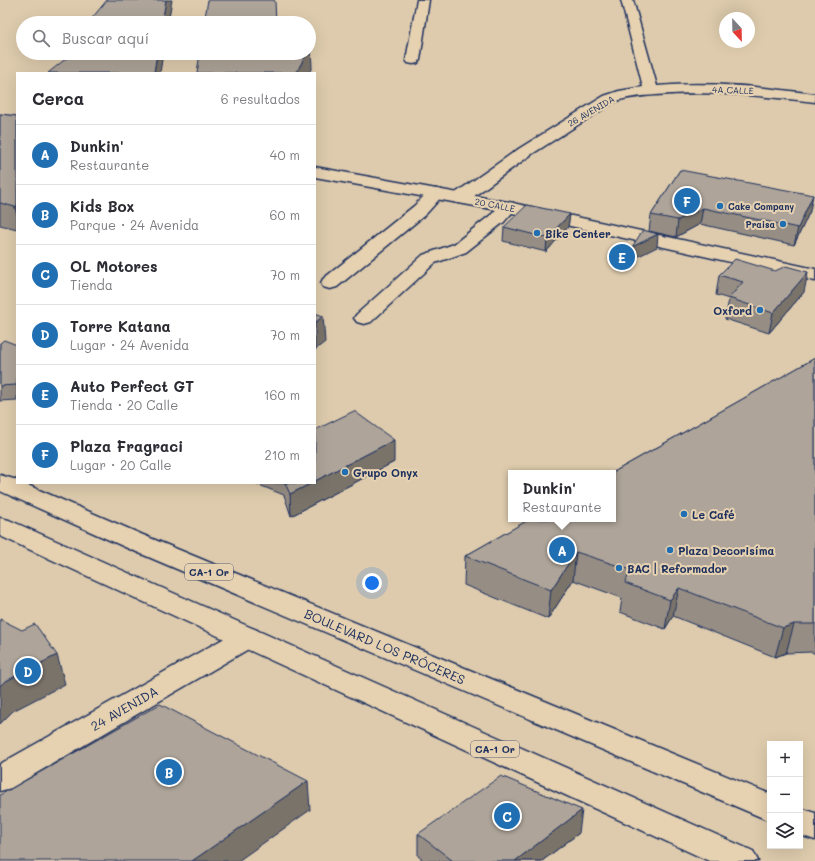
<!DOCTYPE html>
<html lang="es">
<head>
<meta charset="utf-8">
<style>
	body { margin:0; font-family:Mali,sans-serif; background:#f7f7f7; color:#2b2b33 }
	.controls { position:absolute; right:12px; bottom:12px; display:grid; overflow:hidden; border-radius:0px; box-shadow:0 4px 16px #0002 }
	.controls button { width:36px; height:36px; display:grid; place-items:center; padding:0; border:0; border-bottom:1px solid #e1e1e2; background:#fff; color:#2b2b33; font:20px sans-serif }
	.compass { position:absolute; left:719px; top:12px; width:36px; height:36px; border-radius:50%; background:#fff; box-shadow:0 4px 16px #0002; rotate:158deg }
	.you { position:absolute; left:372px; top:583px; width:14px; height:14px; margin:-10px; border:3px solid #fff; border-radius:50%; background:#1a73e8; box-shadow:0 0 0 6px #1a73e833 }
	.badge { display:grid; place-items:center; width:26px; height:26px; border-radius:50%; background:#1f6fb2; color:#fff; font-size:13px; font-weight:700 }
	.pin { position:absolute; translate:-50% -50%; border:2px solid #fff; box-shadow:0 1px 4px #0006 }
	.popup { position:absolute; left:508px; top:470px; width:108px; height:52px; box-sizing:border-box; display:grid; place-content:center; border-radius:0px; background:#fff; filter:drop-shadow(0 1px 3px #0005); font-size:13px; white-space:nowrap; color:#7c7c81 }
	.popup b { font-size:15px; color:#2b2b33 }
	.popup::after { content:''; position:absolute; left:50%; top:100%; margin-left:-8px; border:8px solid transparent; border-top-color:#fff }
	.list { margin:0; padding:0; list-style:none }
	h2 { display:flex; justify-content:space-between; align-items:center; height:52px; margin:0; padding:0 16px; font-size:17px }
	h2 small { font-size:13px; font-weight:400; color:#7c7c81 }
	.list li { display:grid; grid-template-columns:26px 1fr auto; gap:12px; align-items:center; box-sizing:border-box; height:60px; padding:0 16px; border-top:1px solid #e1e1e2 }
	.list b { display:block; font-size:15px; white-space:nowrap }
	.list p { margin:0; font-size:13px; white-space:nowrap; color:#7c7c81 }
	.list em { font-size:13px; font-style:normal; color:#7c7c81 }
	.icon { flex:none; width:22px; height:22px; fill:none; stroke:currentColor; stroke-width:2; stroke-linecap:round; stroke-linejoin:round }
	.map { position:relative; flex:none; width:815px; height:861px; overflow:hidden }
	.search { position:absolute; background:#fff; box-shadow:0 4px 16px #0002; left:16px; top:16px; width:300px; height:44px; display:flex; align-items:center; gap:10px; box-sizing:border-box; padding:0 14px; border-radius:22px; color:#7c7c81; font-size:15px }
	.panel { position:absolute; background:#fff; box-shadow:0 4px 16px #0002; left:16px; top:72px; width:300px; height:412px; border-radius:0px }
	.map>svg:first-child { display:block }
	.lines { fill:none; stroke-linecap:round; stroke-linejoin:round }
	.minor-casing { stroke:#1b2f5e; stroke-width:3 }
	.tertiary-casing { stroke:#1b2f5e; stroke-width:3 }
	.secondary-casing { stroke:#1b2f5e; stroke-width:3 }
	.trunk-casing { stroke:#1b2f5e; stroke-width:3 }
	.minor { fill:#e6d1b0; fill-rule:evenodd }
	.tertiary { fill:#e6d1b0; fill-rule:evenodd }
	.secondary { fill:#e6d1b0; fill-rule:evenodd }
	.trunk { fill:#e6d1b0; fill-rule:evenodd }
	.wall { fill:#968d84; stroke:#1b2f5e }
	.shaded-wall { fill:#7a736b; stroke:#1b2f5e }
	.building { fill:#aea499; stroke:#1b2f5e }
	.poi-dot { fill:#1f6fb2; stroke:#e6d1b0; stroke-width:1.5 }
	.labels { text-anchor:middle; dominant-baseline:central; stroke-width:4; stroke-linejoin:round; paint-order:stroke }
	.far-street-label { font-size:9px; fill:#1b2f5e; stroke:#e6d1b0 }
	.far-poi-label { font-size:9px; font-weight:bold; fill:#1b2f5e; stroke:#e6d1b0; text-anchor:start }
	.shield { fill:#e6d1b0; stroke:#586077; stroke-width:1 }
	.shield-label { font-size:10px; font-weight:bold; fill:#1b2f5e }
	.poi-label { font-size:11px; font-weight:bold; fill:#1b2f5e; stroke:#e6d1b0; text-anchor:start }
	.near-street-label { font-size:13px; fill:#1b2f5e; stroke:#e6d1b0 }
</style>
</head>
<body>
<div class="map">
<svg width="815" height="861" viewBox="0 0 815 861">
	<rect width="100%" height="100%" fill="#decbad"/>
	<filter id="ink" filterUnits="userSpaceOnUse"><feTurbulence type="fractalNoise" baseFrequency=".025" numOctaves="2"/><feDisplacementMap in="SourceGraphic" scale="8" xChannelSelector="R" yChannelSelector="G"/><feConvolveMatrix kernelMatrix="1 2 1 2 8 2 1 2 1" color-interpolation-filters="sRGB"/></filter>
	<g filter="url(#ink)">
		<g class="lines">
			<defs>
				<path id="minor" d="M417 0H429L420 60 418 63 413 64 408 63 406 60Z
					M436 189 442 190 444 194 426 214 337 287 330 289 323 287 321 283 323 279 414 206 430 190Z
					M508 202 514 203 517 207 504 222 466 252 435 263 371 322 364 324 357 322 354 318 357 314 423 255 454 244 492 214 502 203Z
					M248 627 257 630 261 637 257 644 11 788 0 791V764L239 630Z"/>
				<path id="tertiary" d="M621 0H633L657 86C710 81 763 87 815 94V102C762 96 709 90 656 95 642 96 627 97 614 102L532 154 466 202 460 203 454 202 452 198 454 194 520 148 604 96 619 91 643 87Z"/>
				<path id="secondary" d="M315 167 508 202 815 269V281L508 212 315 177Z"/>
				<path id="trunk" d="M0 475 17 480V483H23L143 535 770 794V821L125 547 0 491Z
					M0 518 9 520 753 851 758 861H709L0 536Z
					M800 808 815 813V840L800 835Z"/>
			</defs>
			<use href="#minor" class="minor-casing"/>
			<use href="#tertiary" class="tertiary-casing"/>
			<use href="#secondary" class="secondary-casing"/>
			<use href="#trunk" class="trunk-casing"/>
			<use href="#minor" class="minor"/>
			<use href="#tertiary" class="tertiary"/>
			<use href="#secondary" class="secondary"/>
			<use href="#trunk" class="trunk"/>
		</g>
		<path class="wall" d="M0 114 17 116V229L0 225Z
			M680 170 810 211 794 245 700 224 676 237 649 231 651 215Z
			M570 214 568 227 546 252 503 241 504 227Z
			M719 275 804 292 769 333 725 319 729 299 716 295Z
			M0 343 17 345V400L0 401Z
			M815 358V654L812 652 786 653 775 657 673 616 665 629 620 612 622 598 573 580 548 619 464 585 465 556Z
			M394 462 291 516 284 495 254 483H315Z
			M579 833 542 861H424L418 856V834Z"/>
		<path class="shaded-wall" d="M166 0H172L168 23H162Z
			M311 46 312 67 309 73H296L307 53H309V49Z
			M157 53H163L160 73H154Z
			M813 195 810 211 794 245 798 228Z
			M17 205V216L15 207Z
			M703 208 700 224 676 237 678 220Z
			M570 214 568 227 546 252 547 238Z
			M658 234 657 247 631 260 632 247Z
			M808 272 804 292 769 333 773 313Z
			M323 316 325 342 315 350V323Z
			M394 440V462L291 516 290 494 312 483H315V481Z
			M576 552 573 580 548 619 551 590Z
			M679 588 673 616 665 629 670 600Z
			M794 624 786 653 775 657 783 628Z
			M57 655 65 684 13 711 0 724V686L4 682Z
			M308 781 310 810 238 861H192Z
			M582 810 579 833 542 861H515Z"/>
		<path class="building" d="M107 0H166L162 23H88Z
			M208 0H273L275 1 276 23H204Z
			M73 53H157L154 73H48Z
			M200 53H307L296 73H197Z
			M0 114 17 116V205L15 207 0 203Z
			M680 170 813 195 798 228 703 208 678 220 651 215Z
			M527 205 570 214 547 238 504 227Z
			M643 230 658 234 632 247Z
			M735 259 775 271 786 266 808 272 773 313 729 298 743 282 719 275Z
			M315 313 323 316 315 323Z
			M4 340 17 345V384L16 385 0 386V343Z
			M815 358V624H794L783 628 679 588 670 600 625 583 631 570 576 552 551 590 465 556 530 519H613V473H612Z
			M354 411 394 440 315 481V430Z
			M285 483H312L290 494Z
			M0 619 22 630 35 624 57 655 4 682 0 686Z
			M160 704 308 781 192 861H0V795Z
			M501 776 582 810 515 861H453L418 834Z"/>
	</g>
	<g class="poi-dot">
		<circle cx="720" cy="206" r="4"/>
		<circle cx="783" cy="224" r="4"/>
		<circle cx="537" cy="233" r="4"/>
		<circle cx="760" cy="310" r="4"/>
		<circle cx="345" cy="472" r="4"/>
		<circle cx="684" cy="514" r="4"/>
		<circle cx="670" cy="550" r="4"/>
		<circle cx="619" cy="568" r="4"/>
	</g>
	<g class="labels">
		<g class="far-street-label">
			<text transform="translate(733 90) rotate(2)">4A CALLE</text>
			<text transform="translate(591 111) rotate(-30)">26 AVENIDA</text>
			<text transform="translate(495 205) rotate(11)">20 CALLE</text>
		</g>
		<g class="far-poi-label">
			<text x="728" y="206">Cake Company</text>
			<text x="775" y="224" text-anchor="end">Praisa</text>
		</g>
		<g class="shield">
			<rect x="185" y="564" width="48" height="16" rx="3"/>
			<rect x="471" y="741" width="48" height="16" rx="3"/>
		</g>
		<g class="shield-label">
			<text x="209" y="572">CA-1 Or</text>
			<text x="495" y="749">CA-1 Or</text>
		</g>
		<g class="poi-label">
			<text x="545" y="233">Bike Center</text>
			<text x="752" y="310" text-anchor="end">Oxford</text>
			<text x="353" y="472">Grupo Onyx</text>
			<text x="692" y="514">Le Café</text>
			<text x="678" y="550">Plaza Decorisíma</text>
			<text x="627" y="568">BAC | Reformador</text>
		</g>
		<g class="near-street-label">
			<text transform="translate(385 646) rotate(23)">BOULEVARD LOS PRÓCERES</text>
			<text transform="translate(124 708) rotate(-30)">24 AVENIDA</text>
		</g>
	</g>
</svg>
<div class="controls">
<button>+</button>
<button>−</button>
<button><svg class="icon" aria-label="layers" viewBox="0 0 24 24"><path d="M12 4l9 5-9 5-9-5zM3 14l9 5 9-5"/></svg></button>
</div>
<svg class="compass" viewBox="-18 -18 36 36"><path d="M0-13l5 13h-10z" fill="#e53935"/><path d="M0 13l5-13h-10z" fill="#7c7c81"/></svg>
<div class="you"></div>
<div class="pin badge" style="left:562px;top:550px">A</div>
<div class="popup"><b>Dunkin'</b>Restaurante</div>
<div class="pin badge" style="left:169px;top:772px">B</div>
<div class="pin badge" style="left:507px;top:816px">C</div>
<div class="pin badge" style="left:28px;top:671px">D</div>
<div class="pin badge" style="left:622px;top:257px">E</div>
<div class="pin badge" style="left:687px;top:201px">F</div>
<div class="search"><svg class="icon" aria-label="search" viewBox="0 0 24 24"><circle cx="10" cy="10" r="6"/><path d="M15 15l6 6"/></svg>Buscar aquí</div>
<section class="panel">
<h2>Cerca<small>6 resultados</small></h2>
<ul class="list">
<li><span class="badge">A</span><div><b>Dunkin'</b><p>Restaurante</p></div><em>40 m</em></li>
<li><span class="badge">B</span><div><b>Kids Box</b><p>Parque · 24 Avenida</p></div><em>60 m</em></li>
<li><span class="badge">C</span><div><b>OL Motores</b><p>Tienda</p></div><em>70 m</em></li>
<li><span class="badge">D</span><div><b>Torre Katana</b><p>Lugar · 24 Avenida</p></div><em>70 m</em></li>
<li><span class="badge">E</span><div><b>Auto Perfect GT</b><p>Tienda · 20 Calle</p></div><em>160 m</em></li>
<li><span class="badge">F</span><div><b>Plaza Fragraci</b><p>Lugar · 20 Calle</p></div><em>210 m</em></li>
</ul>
</section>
</div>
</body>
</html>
